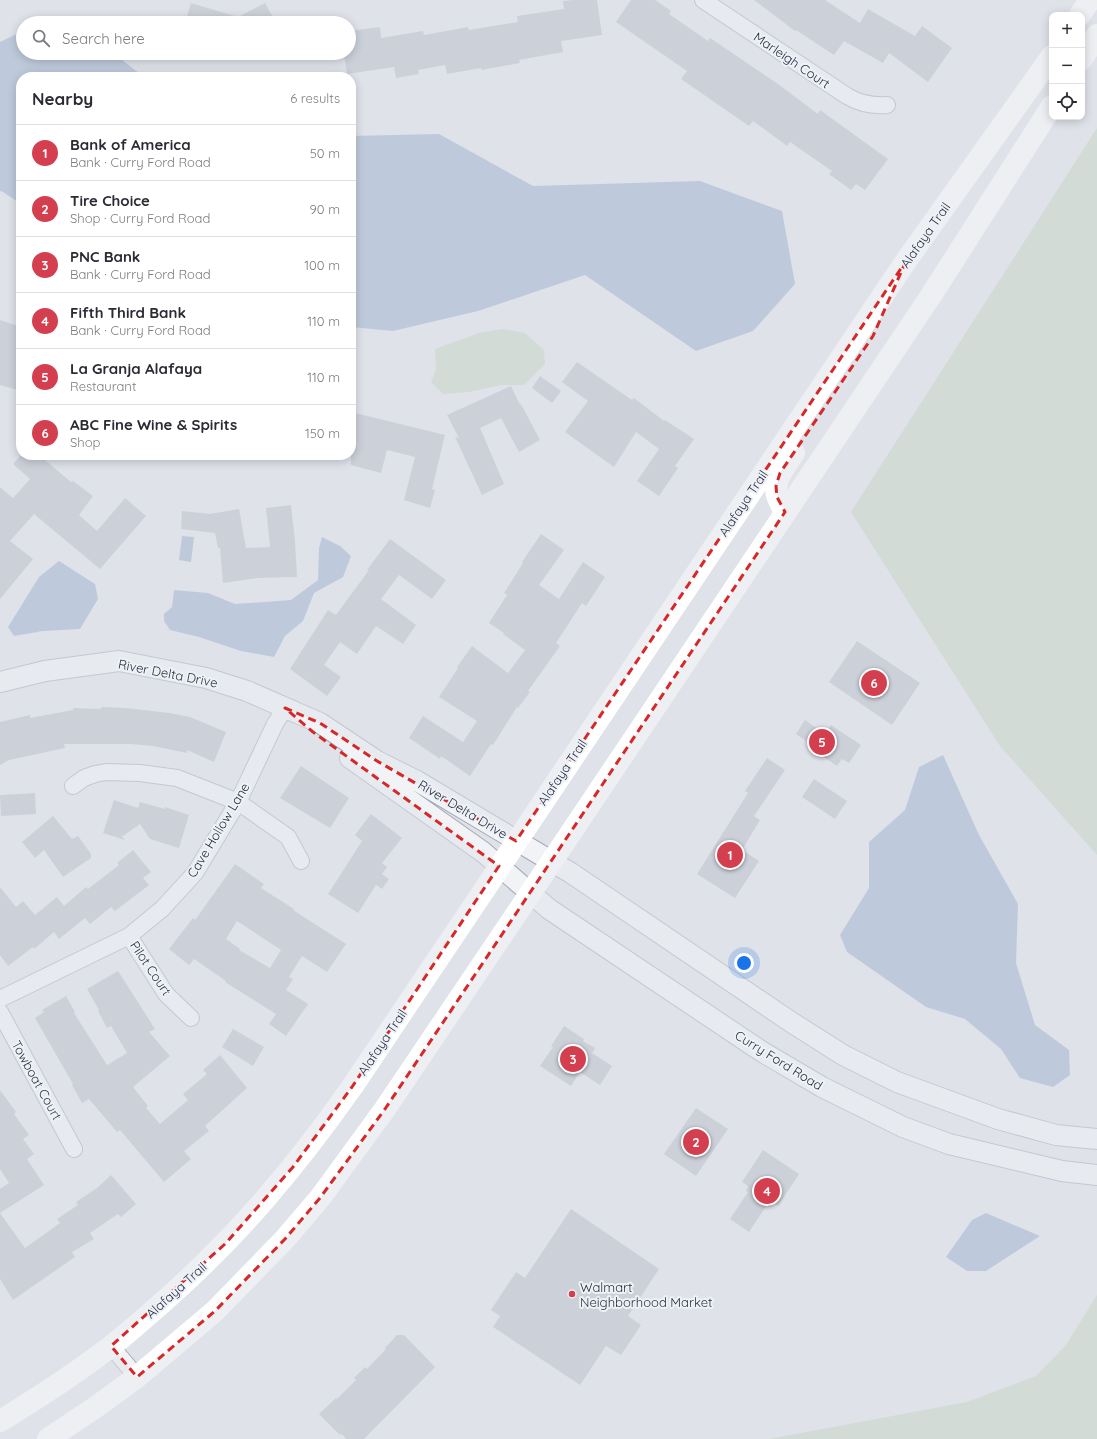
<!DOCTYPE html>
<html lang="en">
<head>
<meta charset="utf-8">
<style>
	body { margin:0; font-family:Quicksand,sans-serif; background:#f2f2f3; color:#2b2b33 }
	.controls { position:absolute; right:12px; top:12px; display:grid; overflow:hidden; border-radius:8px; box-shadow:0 2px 10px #0003 }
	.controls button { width:36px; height:36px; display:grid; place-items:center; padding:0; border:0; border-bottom:1px solid #e1e1e2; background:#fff; color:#2b2b33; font:20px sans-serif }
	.you { position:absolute; left:744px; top:963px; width:14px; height:14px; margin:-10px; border:3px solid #fff; border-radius:50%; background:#1a73e8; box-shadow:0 0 0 6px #1a73e833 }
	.badge { display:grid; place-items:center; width:26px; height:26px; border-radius:50%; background:#d33f4f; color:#fff; font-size:13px; font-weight:700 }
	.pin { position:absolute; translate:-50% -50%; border:2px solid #fff; box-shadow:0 1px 4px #0006 }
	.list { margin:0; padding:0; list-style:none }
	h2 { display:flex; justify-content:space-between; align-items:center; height:52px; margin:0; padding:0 16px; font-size:17px }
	h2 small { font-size:13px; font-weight:400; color:#7c7c81 }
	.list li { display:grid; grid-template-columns:26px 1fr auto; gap:12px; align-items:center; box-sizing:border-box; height:56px; padding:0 16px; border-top:1px solid #e1e1e2 }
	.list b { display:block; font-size:15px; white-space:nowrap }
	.list p { margin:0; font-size:13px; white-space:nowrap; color:#7c7c81 }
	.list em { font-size:13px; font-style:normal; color:#7c7c81 }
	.icon { flex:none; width:22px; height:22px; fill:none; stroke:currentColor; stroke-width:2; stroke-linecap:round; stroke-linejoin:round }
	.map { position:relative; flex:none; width:1097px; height:1439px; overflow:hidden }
	.search { position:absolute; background:#fff; box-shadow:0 2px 10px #0003; left:16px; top:16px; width:340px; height:44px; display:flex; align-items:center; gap:10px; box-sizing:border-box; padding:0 14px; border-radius:22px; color:#7c7c81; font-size:15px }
	.panel { position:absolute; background:#fff; box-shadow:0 2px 10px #0003; left:16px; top:72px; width:340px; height:388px; border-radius:16px }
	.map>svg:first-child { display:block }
	.green { fill:#c4d3bf }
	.water { fill:#98aeca }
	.building { fill:#b6bbc6; fill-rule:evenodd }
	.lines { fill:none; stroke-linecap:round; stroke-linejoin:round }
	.minor-casing { stroke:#a4a9b3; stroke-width:18 }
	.tertiary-casing { stroke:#a4a9b3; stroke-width:22 }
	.minor { stroke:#f2f3f7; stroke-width:16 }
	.tertiary { stroke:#f2f3f7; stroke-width:20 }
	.secondary { stroke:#fff; stroke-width:22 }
	.marked { fill:none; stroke:#d62828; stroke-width:3; stroke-dasharray:8 5; stroke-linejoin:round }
	.poi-dot { fill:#d33f4f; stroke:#eef1f6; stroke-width:1.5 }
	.labels { text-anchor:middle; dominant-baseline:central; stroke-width:4; stroke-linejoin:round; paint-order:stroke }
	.street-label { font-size:13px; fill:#272f40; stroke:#eef1f6 }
	.poi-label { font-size:13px; fill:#272f40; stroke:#eef1f6; text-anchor:start }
</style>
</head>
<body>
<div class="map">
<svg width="1097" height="1439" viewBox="0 0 1097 1439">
	<rect width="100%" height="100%" fill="#dfe2e9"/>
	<path class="green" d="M1097 128V855L1000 746 851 512Z
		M502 329 525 333 544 350 545 364 524 385H501L469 392 443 394 431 382 436 369 435 349 479 333Z
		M1097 1295V1439H769L967 1402 1036 1376 1066 1345Z"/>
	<path class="water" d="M21 32H23V53H113L144 77H21V204L3 192 0 191V42Z
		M439 134 533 186 700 181 782 211 795 284 753 331 696 351 585 275 478 311 393 331 351 327V136Z
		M182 536 194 537 191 562 179 560Z
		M322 537 340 546 351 556 343 577 314 593 303 621 285 636 274 657 241 651 199 637 170 630 164 621V614L172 607 174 590 208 593 235 604 291 600 318 580 319 548Z
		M59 561 95 584 98 599 80 629 43 631 14 636 8 627 39 577Z
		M943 755 979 835 1018 904 1016 963 1035 1025 1069 1050 1070 1075 1053 1087 1020 1078 1001 1049 965 1019 926 1007 847 952 840 935 869 888V842L905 810 919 767Z
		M986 1213 1040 1236 986 1271H967L946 1257 972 1220Z"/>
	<path class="building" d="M573 0H597L602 35 561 41 563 52 519 60 520 63 481 70V68L447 74 445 65 418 70 419 74 396 78 394 67 347 74 344 53H349V31L380 27 381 38 423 31 424 35 468 27 469 30 518 22 517 16 564 9 563 1Z
		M631 0H655L671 11 669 14 708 41 710 38 778 84 818 114 820 110 888 159 865 190 856 184 851 190 829 174 832 171 790 142 787 146 753 121 749 126 681 79 687 71 616 22Z
		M754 0H825L860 23 868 9 915 36 922 26 952 48 928 82 889 53 883 63 844 41 834 55 796 30 795 31Z
		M191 3 238 17 265 3 276 23H185Z
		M0 320 21 327V391L0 385Z
		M577 362 632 400 634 398 664 421 665 420 694 439 675 466 678 468 659 496 637 481 659 449 636 432 614 467 565 432 588 401 562 382Z
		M540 376 561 391 552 403 532 388Z
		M511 386 520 405 521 404 540 440 519 452 501 418 480 428 504 484 482 495 455 437 459 438 447 415Z
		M351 412 445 435 432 489 435 490 430 508 404 500 415 457 387 450 381 473 351 465Z
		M21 455H39L71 482 73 481 93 496 79 515 97 531 125 498 146 516 100 569 34 514 10 541 33 559 0 599V487L13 498 30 479 13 464Z
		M291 505 295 541 297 577 258 578 223 583 220 548H218L215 533 181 529 182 511 210 514 239 509 246 548 270 547 266 508Z
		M541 534 564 550 539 585 559 599 583 562 605 577 586 606 582 603 556 643 560 646 528 691 530 692 518 708 517 707 493 745 491 744 470 776 441 756 440 759 409 738 423 716 463 742 477 721 439 697 458 668 457 667 472 646 508 673 525 650 503 634 504 633 489 623 507 595 504 593 523 563 522 562Z
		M390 539 446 580 432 599 399 575 381 599 416 625 403 644 376 626 357 654 340 642 324 665 341 677 327 696 290 669 328 610 336 615 369 570H367Z
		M857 641 920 683 892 725 829 682Z
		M101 707 126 708 169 713 190 717 226 732 214 762 187 750V753L153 746 131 744H64L65 748 9 760 0 765V722L30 715V718L73 710V708L101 709Z
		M805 720 825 734 831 725 861 745 849 763 842 759 837 766 810 748 812 745 796 734Z
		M767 758 785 770 754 816 760 820 742 850 759 861 735 898 697 874 748 793 745 791Z
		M301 766 349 798 330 828 280 798Z
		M814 779 847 801 835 819 802 797Z
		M35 793 36 814 1 816 0 795Z
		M114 800 138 808 140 802 165 809V807L189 815 179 848 150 839 140 824 123 836 121 835 125 840 103 833Z
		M371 814 402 838 382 863 387 867 382 874 389 879 382 889 376 885 358 913 328 894 362 841 355 835Z
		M53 816 72 839 78 836 91 854V858L63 877 44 850 35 858 22 842Z
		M133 850 151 872 143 878 149 885 115 911 111 907 90 924 85 918 59 939 54 932 34 949 33 947 8 966 0 955V887L16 907 23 901 35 915 57 897 64 906 86 887 88 889 119 865 117 863Z
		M235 864 264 884 261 888 294 909 293 910 346 944 327 972 302 956 289 977 293 979 286 990 308 1004 286 1036 269 1024 276 1014 225 982 226 981 194 959 189 965 169 949 193 918 195 920ZM237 921 281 950 270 968 239 950 240 949 226 939Z
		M118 971 155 1029 149 1032 170 1056 133 1087 148 1106 146 1108 160 1124 188 1100 183 1094 207 1074 203 1070 220 1055 247 1088 205 1126 209 1131 184 1151 191 1159 164 1182 120 1130 117 1132 89 1099 82 1103 72 1085 73 1084 35 1018 44 1012 42 1010 66 996 75 1012 74 1013 107 1065 127 1053 111 1026 107 1028 98 1011 99 1010 87 989Z
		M564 1026 584 1039 583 1041 595 1048 592 1053 612 1066 600 1085 580 1072 571 1086 540 1066 553 1047 551 1046Z
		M233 1029 264 1047 253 1066 222 1047Z
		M0 1090 16 1112 14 1114 29 1135 23 1139 34 1154 27 1159 44 1185 0 1213 25 1248 60 1223 57 1219 78 1205 76 1202 97 1188 111 1175 136 1204 121 1217 118 1214 90 1233 94 1239 72 1252 75 1257 13 1300 0 1279V1189L9 1183 0 1169Z
		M696 1108 728 1129 696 1176 664 1154Z
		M763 1150 799 1174 778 1206 773 1202 770 1207 767 1205 749 1232 730 1219 748 1192 746 1191 748 1186 742 1182Z
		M571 1209 659 1269 628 1316 641 1325 621 1355 606 1346 580 1385 493 1327 500 1316 491 1310 516 1272 525 1278Z
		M397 1335H404L435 1367 364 1439H346L342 1434 340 1435 319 1414 336 1398 337 1399 356 1380 354 1378 365 1367 367 1369 386 1349 385 1348Z"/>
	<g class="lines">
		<defs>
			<path id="minor" d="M703 0 847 96C860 104 872 106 887 105
				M73 786 84 778 95 774 106 772 140 773 177 778 238 802 288 837 301 861
				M129 936 166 994 191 1018
				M0 999 129 936 162 909 195 873 238 802 275 724 285 708
				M0 1012 74 1149
				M111 1346 137 1377"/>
			<path id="tertiary" d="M0 682 45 671 119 661 206 678 247 691 320 723 377 761 417 781 571 873 791 1022 843 1055 897 1082 998 1119 1056 1135 1097 1139
				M350 758 483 852 549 909 761 1051 822 1087 903 1127 949 1144 1062 1171 1097 1175"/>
		</defs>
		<use href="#minor" class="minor-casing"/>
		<use href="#tertiary" class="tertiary-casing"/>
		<use href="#minor" class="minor"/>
		<use href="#tertiary" class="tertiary"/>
		<path class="secondary" d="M1080 15 1090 0
			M1082 59 1097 35
			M785 512C783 508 780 503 778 498 771 482 786 465 794 453
			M0 1421C38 1398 75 1374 110 1347 128 1333 146 1317 163 1302 237 1237 295 1168 352 1087L906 261 1052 56
			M48 1439 96 1407 137 1377 215 1311 285 1239 320 1198 385 1109 552 861 932 294 1052 106"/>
	</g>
	<path d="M0 0H1097V1439H0ZM906 261 873 336 780 473 776 486 777 497 785 512 385 1109 320 1198 285 1239 215 1311 137 1377 111 1346 225 1244 293 1167 352 1087 499 866 313 732 285 708 320 723 377 761 516 841Z" fill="#dfe2e9" fill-opacity=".55" fill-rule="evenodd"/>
	<path class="marked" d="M906 261 873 336 780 473 776 486 777 497 785 512 385 1109 320 1198 285 1239 215 1311 137 1377 111 1346 225 1244 293 1167 352 1087 499 866 313 732 285 708 320 723 377 761 516 841Z"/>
	<circle class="poi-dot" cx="572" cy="1294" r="4"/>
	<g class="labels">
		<g class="street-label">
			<text transform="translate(792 60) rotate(34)">Marleigh Court</text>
			<text transform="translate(925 235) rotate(-55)">Alafaya Trail</text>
			<text transform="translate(743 503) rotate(-56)">Alafaya Trail</text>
			<text transform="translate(168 673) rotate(11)">River Delta Drive</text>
			<text transform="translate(562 772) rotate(-56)">Alafaya Trail</text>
			<text transform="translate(463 809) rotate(31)">River Delta Drive</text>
			<text transform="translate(218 830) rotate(-59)">Cave Hollow Lane</text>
			<text transform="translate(151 968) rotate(56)">Pilot Court</text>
			<text transform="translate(382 1042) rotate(-56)">Alafaya Trail</text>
			<text transform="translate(779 1060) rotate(32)">Curry Ford Road</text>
			<text transform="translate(37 1080) rotate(61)">Towboat Court</text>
			<text transform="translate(176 1290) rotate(-42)">Alafaya Trail</text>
		</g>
		<g class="poi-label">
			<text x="580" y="1287">Walmart<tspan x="580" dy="15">Neighborhood Market</tspan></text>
		</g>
	</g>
</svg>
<div class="controls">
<button>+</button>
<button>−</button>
<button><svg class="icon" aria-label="locate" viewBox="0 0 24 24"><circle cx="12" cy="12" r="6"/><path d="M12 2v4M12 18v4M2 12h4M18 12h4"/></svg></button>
</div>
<div class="you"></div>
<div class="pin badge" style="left:730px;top:855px">1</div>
<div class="pin badge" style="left:696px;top:1142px">2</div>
<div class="pin badge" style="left:573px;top:1059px">3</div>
<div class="pin badge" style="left:767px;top:1191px">4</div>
<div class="pin badge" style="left:822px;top:742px">5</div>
<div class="pin badge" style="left:874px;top:683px">6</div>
<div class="search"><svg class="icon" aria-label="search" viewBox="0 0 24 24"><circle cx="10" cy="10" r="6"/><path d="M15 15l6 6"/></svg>Search here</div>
<section class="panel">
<h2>Nearby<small>6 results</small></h2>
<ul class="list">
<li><span class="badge">1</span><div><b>Bank of America</b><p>Bank · Curry Ford Road</p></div><em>50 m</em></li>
<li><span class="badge">2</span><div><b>Tire Choice</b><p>Shop · Curry Ford Road</p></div><em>90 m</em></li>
<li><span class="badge">3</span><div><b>PNC Bank</b><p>Bank · Curry Ford Road</p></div><em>100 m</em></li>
<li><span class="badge">4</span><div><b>Fifth Third Bank</b><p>Bank · Curry Ford Road</p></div><em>110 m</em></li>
<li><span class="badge">5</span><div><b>La Granja Alafaya</b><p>Restaurant</p></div><em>110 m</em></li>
<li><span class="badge">6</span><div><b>ABC Fine Wine &amp; Spirits</b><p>Shop</p></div><em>150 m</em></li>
</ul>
</section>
</div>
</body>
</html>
